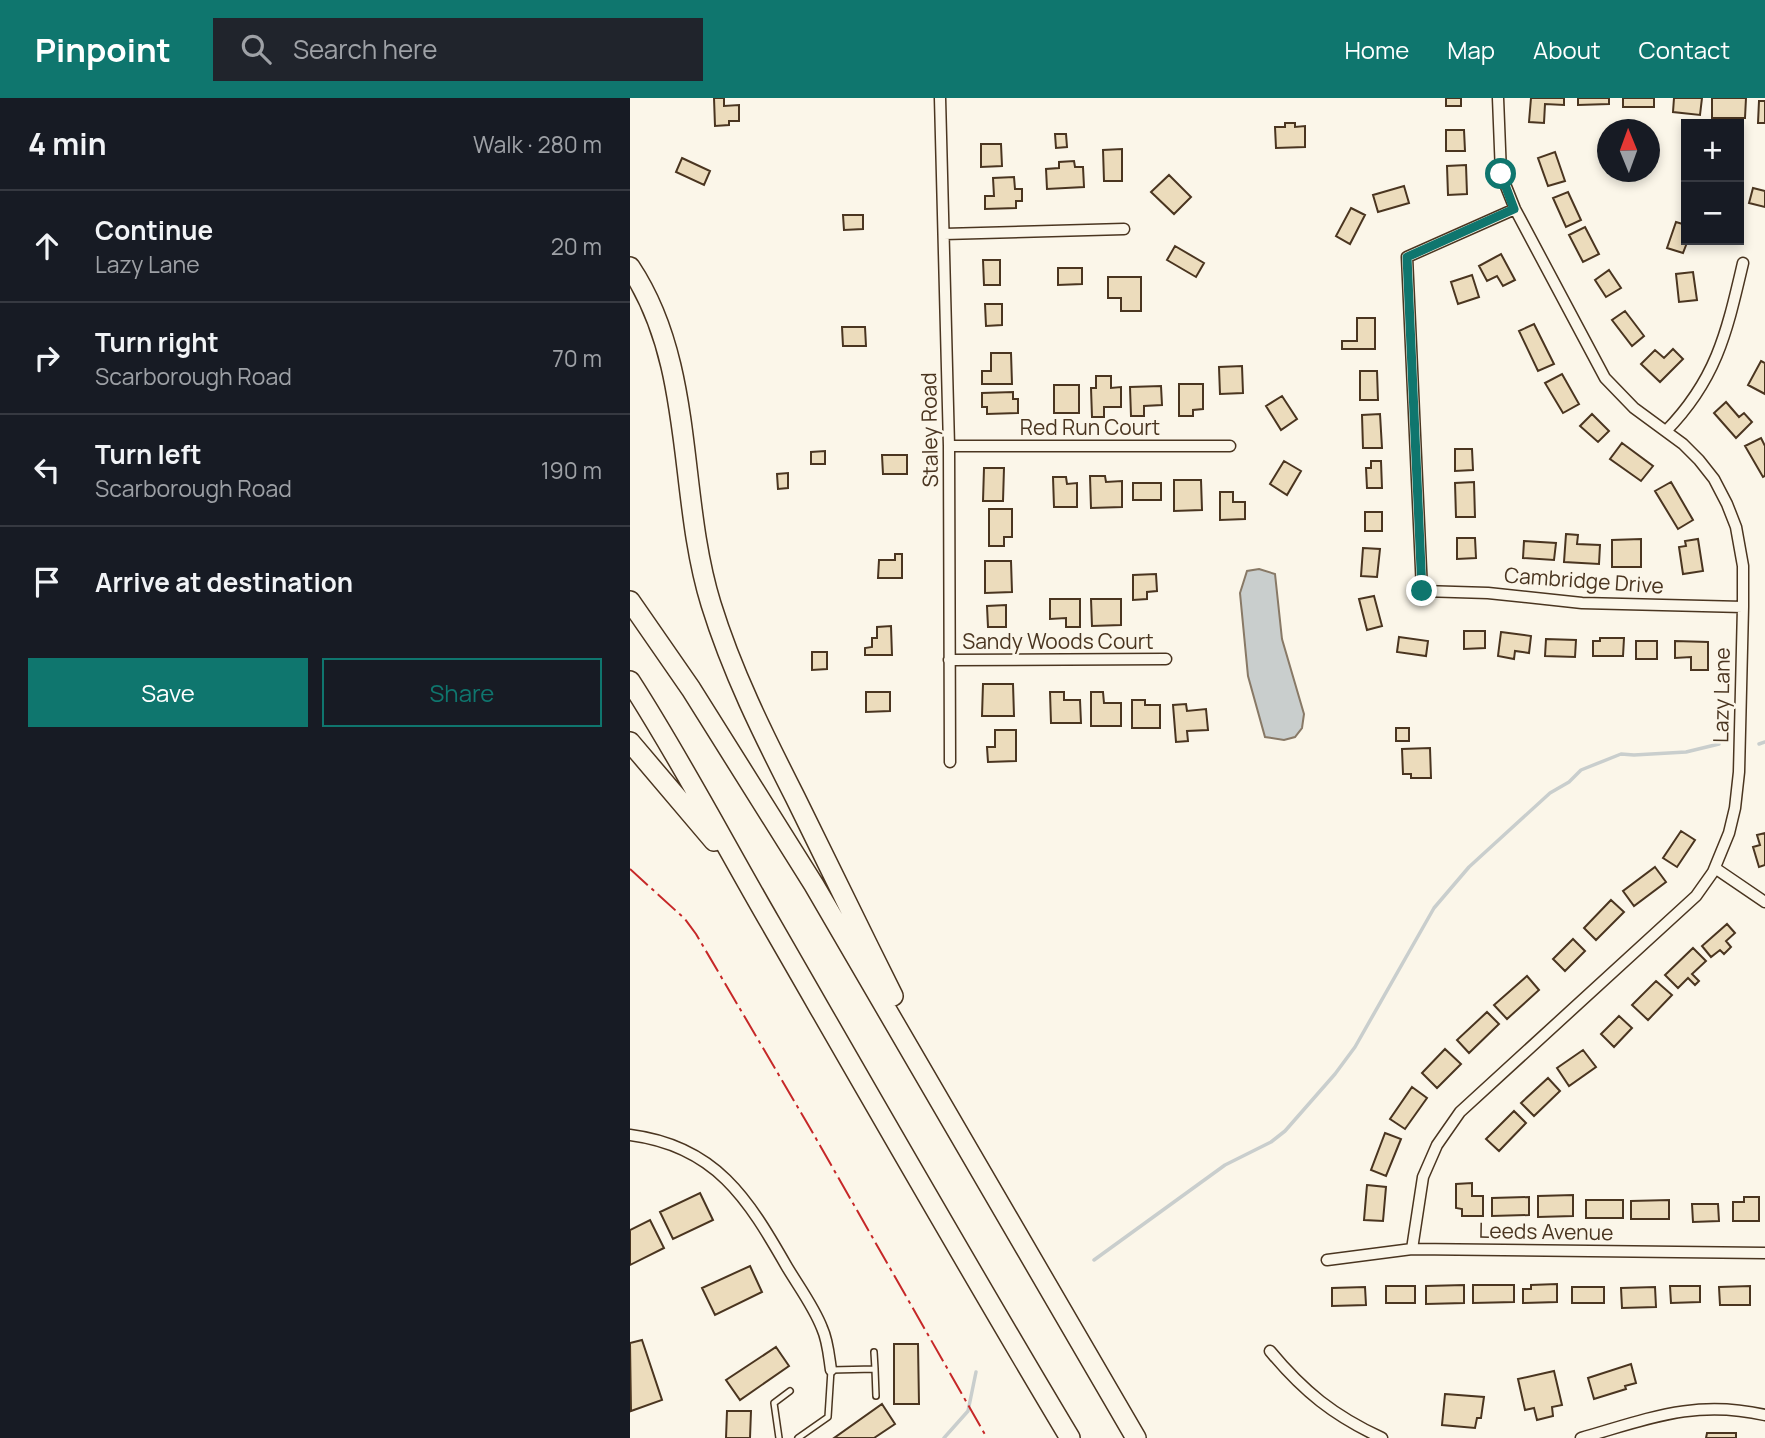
<!DOCTYPE html>
<html lang="en">
<head>
<meta charset="utf-8">
<style>
	body { margin:0; font-family:Manrope,sans-serif; background:#20242c; color:#f1f3f6 }
	.controls { position:absolute; right:21px; top:21px; display:grid; overflow:hidden; border-radius:0px; box-shadow:0 4px 10px #0003 }
	.controls button { width:63px; height:63px; display:grid; place-items:center; padding:0; border:0; border-bottom:2px solid #363941; background:#171b24; color:#f1f3f6; font:35px sans-serif }
	.compass { position:absolute; left:967px; top:21px; width:63px; height:63px; border-radius:50%; background:#171b24; box-shadow:0 4px 10px #0003; rotate:359deg }
	.stop { position:absolute; width:21px; height:21px; margin:-16px; border:5px solid #0f766e; border-radius:50%; background:#fff }
	.stop.end { background:#0f766e; border-color:#fff; box-shadow:0 2px 7px #0008 }
	.list { margin:0; padding:0; list-style:none }
	h2 { display:flex; justify-content:space-between; align-items:center; height:91px; margin:0; padding:0 28px; font-size:30px }
	h2 small { font-size:23px; font-weight:400; color:#9ea1a6 }
	.list li { display:grid; grid-template-columns:46px 1fr auto; gap:21px; align-items:center; box-sizing:border-box; height:112px; padding:0 28px; border-top:2px solid #363941 }
	.list b { display:block; font-size:26px; white-space:nowrap }
	.list p { margin:0; font-size:23px; white-space:nowrap; color:#9ea1a6 }
	.list em { font-size:23px; font-style:normal; color:#9ea1a6 }
	.actions { display:flex; gap:14px; padding:21px 28px }
	.actions a { flex:1; padding:16px 0; border:2px solid #0f766e; border-radius:0px; text-align:center; font-size:24px; color:#0f766e }
	.actions .main { background:#0f766e; color:#fff }
	.icon { flex:none; width:38px; height:38px; fill:none; stroke:currentColor; stroke-width:2; stroke-linecap:round; stroke-linejoin:round }
	.map { position:relative; flex:none; width:1135px; height:1340px; overflow:hidden }
	header { display:flex; align-items:center; gap:42px; box-sizing:border-box; height:98px; padding:0 35px; background:#0f766e; color:#fff }
	header strong { font-size:33px }
	nav { display:flex; gap:38px; margin-inline-start:auto; font-size:24px }
	.search { width:490px; height:63px; background:#20242c; display:flex; align-items:center; gap:18px; box-sizing:border-box; padding:0 24px; border-radius:0px; color:#9ea1a6; font-size:26px }
	main { display:flex }
	aside { flex:1; background:#171b24 }
	.map>svg:first-child { display:block }
	.water { fill:#c9cecd; stroke:#887966; stroke-width:2 }
	.lines { fill:none; stroke-linecap:round; stroke-linejoin:round }
	.stream { stroke:#c9cecd; stroke-width:3.5 }
	.building { fill:#ecdcbc; stroke:#4a3520; stroke-width:2 }
	.lane-casing { stroke:#4a3520; stroke-width:8 }
	.street-casing { stroke:#4a3520; stroke-width:13 }
	.highway-casing { stroke:#4a3520; stroke-width:22 }
	.lane { stroke:#fbf6e9; stroke-width:5 }
	.street { stroke:#fbf6e9; stroke-width:10 }
	.highway { stroke:#fbf6e9; stroke-width:19 }
	.power { stroke:#c62828; stroke-width:2; stroke-dasharray:24 5 3.5 5; stroke-linecap:butt }
	.route { stroke:#0f766e; stroke-width:9 }
	.labels { text-anchor:middle; dominant-baseline:central; stroke-width:5; stroke-linejoin:round; paint-order:stroke }
	.street-label { font-size:21px; fill:#4a3520; stroke:#fbf6e9 }
</style>
</head>
<body>
<header>
<strong>Pinpoint</strong>
<div class="search"><svg class="icon" aria-label="search" viewBox="0 0 24 24"><circle cx="10" cy="10" r="6"/><path d="M15 15l6 6"/></svg>Search here</div>
<nav><a>Home</a><a>Map</a><a>About</a><a>Contact</a></nav>
</header>
<main>
<aside>
<h2>4 min<small>Walk · 280 m</small></h2>
<ul class="list">
<li><svg class="icon" aria-label="ahead" viewBox="0 0 24 24"><path d="M12 20V5M6 11l6-6 6 6"/></svg><div><b>Continue</b><p>Lazy Lane</p></div><em>20 m</em></li>
<li><svg class="icon" aria-label="right" viewBox="0 0 24 24"><path d="M7 20v-9h11M14 6l5 5-5 5"/></svg><div><b>Turn right</b><p>Scarborough Road</p></div><em>70 m</em></li>
<li><svg class="icon" aria-label="left" viewBox="0 0 24 24"><path d="M17 20v-9H6M10 6l-5 5 5 5"/></svg><div><b>Turn left</b><p>Scarborough Road</p></div><em>190 m</em></li>
<li><svg class="icon" aria-label="arrive" viewBox="0 0 24 24"><path d="M6 21V4h12l-3 4 3 4H6"/></svg><div><b>Arrive at destination</b></div></li>
</ul>
<div class="actions"><a class="main">Save</a><a>Share</a></div>
</aside>
<div class="map">
<svg width="1135" height="1340" viewBox="0 0 1135 1340">
	<rect width="100%" height="100%" fill="#fbf6e9"/>
	<path class="water" d="M629 471 645 476 652 541 674 616 672 630 665 639 654 642 635 639 618 578 610 495 617 473Z"/>
	<g class="lines">
		<path class="stream" d="M1129 646 1135 644
			M464 1162 595 1067 641 1044 655 1033 705 976 725 949 804 810 839 769 920 695 939 684 951 672 991 656 1004 657 1056 654 1089 646
			M314 1340 338 1313 346 1274"/>
	</g>
	<path class="building" d="M84 0H94V8L109 7V23H99V27L85 28Z
		M816 0H831V8H816Z
		M901 0H934V7L915 6 914 25 899 24Z
		M948 0H979V6L948 7Z
		M993 0H1024V9H993Z
		M1044 0H1072L1070 17 1043 14Z
		M1082 0H1116L1115 20H1082Z
		M1129 3H1135V25H1128Z
		M655 25H665V29L675 28V49L646 50 645 29H655Z
		M816 32H834L835 53H816Z
		M425 36H436L437 49 426 50Z
		M351 46H371L372 68 351 69Z
		M492 51V83H474L473 52Z
		M925 54 935 83 918 88 908 60Z
		M52 60 80 73 74 87 46 74Z
		M444 63 445 69H453L454 89 417 91 416 71 429 70V64Z
		M836 67 837 96 818 97 817 68Z
		M539 77 561 99 544 116 521 94Z
		M384 79 385 91H392V103H386V110L355 111V98H364L363 80Z
		M774 88 779 105 748 114 743 97Z
		M1123 90 1135 93V109L1119 105Z
		M938 94 951 122 936 129 923 100Z
		M721 110 735 117 720 146 706 138Z
		M213 117H233V131L214 132Z
		M1046 124 1056 127 1058 142 1053 155 1037 150Z
		M955 129 969 156 953 164 939 137Z
		M545 148 574 165 566 179 537 162Z
		M871 156 885 182 873 188 867 178 857 183 849 168Z
		M353 162H370V187H354Z
		M428 170H452V186L428 187Z
		M979 172 991 190 976 199 965 182Z
		M1063 174 1067 202 1049 204 1046 176Z
		M842 177 849 199 828 206 821 184Z
		M478 179H511V213H491V200H478Z
		M355 206H372V227L356 228Z
		M995 213 1014 238 1002 248 982 222Z
		M727 220H745V251H712V243H727Z
		M904 226 924 266 908 273 889 233Z
		M212 229H235L236 248H213Z
		M1043 251 1053 261 1030 284 1011 266 1025 252 1034 260Z
		M361 255H381L382 286H352V273H361Z
		M1131 263 1135 265V296L1118 287Z
		M612 268 613 295 590 296 589 269Z
		M730 273H747L748 302H730Z
		M932 276 949 306 933 315 915 285Z
		M466 278H481V290L491 289V309H474V319H462L461 290H466Z
		M549 286H573V311L563 312V318H549Z
		M424 287H449V315H424Z
		M531 288 532 307 514 308V318H501L500 289Z
		M383 294V301H388V315L357 316V309H352V295Z
		M652 298 667 321 651 332 636 308Z
		M1096 304 1109 319 1114 315 1122 324 1106 340 1084 315Z
		M750 316 752 350H733L732 317Z
		M962 316 979 333 968 344 950 328Z
		M1131 340 1135 348V378L1133 379 1115 348Z
		M992 345 1023 368 1011 383 980 361Z
		M825 351H842L843 372 825 373Z
		M195 353V366H181V354Z
		M252 357H277V376H253Z
		M654 363 671 373 657 397 640 386Z
		M741 363H751L752 390H737L736 370H741Z
		M354 370H374L373 403H353Z
		M158 375V390L148 391 147 376Z
		M460 378H475L476 384 492 383V409L461 410Z
		M423 379H436L437 386 447 385V409H424Z
		M544 382H571L572 412 544 413Z
		M844 384 845 419H826L825 385Z
		M1041 384 1063 422 1048 431 1025 393Z
		M503 385H531V402H503Z
		M590 394H603V404H615V421L590 422Z
		M359 411H382V439H374V448H359Z
		M735 414H752V433H735Z
		M936 436 948 437 947 446 970 447 969 466 934 464Z
		M827 440H845L846 460 827 461Z
		M1011 441V469H982V442Z
		M1068 441 1073 473 1053 476 1049 449 1056 448 1055 443Z
		M894 443 926 445 924 462 893 460Z
		M733 450 750 451 747 479 731 478Z
		M265 456H272V480H248L249 462H265Z
		M355 463H381L382 494 355 495Z
		M526 476 527 493 517 494V501L503 502V477Z
		M744 498 752 528 737 532 729 501Z
		M420 501H450V529H436V520L420 521Z
		M461 501H491V527L462 528Z
		M376 507V529H358L357 508Z
		M261 528 262 557H235V550L242 549V540H247V529Z
		M834 533H855V550L834 551Z
		M871 534 901 538 899 555 885 553 884 561 868 558Z
		M769 539 798 543 796 558 767 554Z
		M970 540H994L993 558H963V543H970Z
		M916 541 946 542 945 559 915 558Z
		M1006 543H1027V561H1006Z
		M1045 543 1078 544V572H1061V559L1045 560Z
		M182 554H197V571L182 572Z
		M353 586H383L384 618H352Z
		M236 594H260V613L236 614Z
		M420 594H434V602H450L451 625H421Z
		M461 594H473L474 605H491V628H461Z
		M502 602H515V607H530V630H502Z
		M556 606 557 613 576 611 578 632 557 633 558 643 546 644 543 607Z
		M766 630H779V643H766Z
		M365 632H386V663L358 664 357 649H365Z
		M800 650 801 680H781V676H773L772 651Z
		M1051 733 1065 742 1047 769 1033 760Z
		M1135 735V767L1129 769 1123 749 1130 747 1127 737Z
		M1025 769 1036 784 1004 808 993 793Z
		M981 802 994 814 966 842 954 830Z
		M1097 826 1105 835 1096 843 1101 849 1094 856 1090 852 1081 859 1072 848Z
		M943 841 955 853 935 873 923 861Z
		M1063 850 1076 863 1062 876 1069 883 1065 887 1058 880 1048 890 1035 877Z
		M897 878 909 892 877 921 864 907Z
		M1026 883 1042 897 1018 922 1002 907Z
		M857 914 869 926 839 955 827 942Z
		M989 918 1002 930 984 949 971 936Z
		M815 951 831 966 807 990 792 975Z
		M953 952 966 969 939 988 927 970Z
		M918 980 930 993 904 1018 891 1005Z
		M782 989 797 1000 775 1031 760 1021Z
		M884 1013 896 1025 869 1053 856 1041Z
		M755 1035 771 1041 756 1078 741 1072Z
		M842 1085V1098H853V1118H832V1111L826 1110V1086Z
		M737 1087 756 1089 753 1123 734 1122Z
		M70 1095 83 1122 43 1141 30 1114Z
		M943 1097V1118L908 1119V1098Z
		M899 1099V1117L862 1118V1100Z
		M1114 1099H1129V1123H1103V1104H1114Z
		M956 1102H993V1120H956Z
		M1039 1102V1121H1001V1103Z
		M1062 1106H1088L1089 1123 1063 1124Z
		M20 1122 34 1150 0 1167V1132Z
		M120 1168 132 1194 85 1217 72 1190Z
		M927 1186V1204L893 1205V1191H901V1187Z
		M834 1187V1205L796 1206V1188Z
		M843 1187H884V1204L843 1205Z
		M756 1188H785V1205H756Z
		M1040 1188H1070V1204L1041 1205Z
		M1120 1188V1207H1090L1089 1189Z
		M735 1189 736 1207 702 1208V1190Z
		M942 1189H974V1205H942Z
		M1025 1189 1026 1209 992 1210 991 1190Z
		M12 1242 32 1302 1 1313 0 1245Z
		M264 1246H288L289 1306H264Z
		M146 1249 159 1268 110 1302 96 1282Z
		M1001 1266 1006 1285 995 1288 996 1291 964 1301 958 1280Z
		M924 1273 932 1307 922 1309 923 1318 907 1322 904 1310 895 1312 888 1281Z
		M815 1296 854 1299 851 1320H847L845 1330 812 1327Z
		M252 1306 265 1326 244 1340H204Z
		M97 1313H121L120 1340H96Z
		M1077 1335H1106V1340H1076Z"/>
	<g class="lines">
		<defs>
			<path id="lane" d="M245 1271 246 1298
				M149 1340 144 1305 160 1293
				M168 1340 198 1319 201 1272 245 1271 244 1254"/>
			<path id="street" d="M310 0 319 348 320 664
				M885 111 777 159 792 493 858 495 952 505 1113 509
				M314 136 494 131
				M1036 333C1087 281 1097 233 1113 165
				M319 348H600
				M319 562 536 561
				M1085 770 1135 804
				M0 1037C86 1048 118 1101 157 1169 169 1189 184 1209 192 1230 198 1243 199 1259 201 1272
				M782 1151 793 1079 807 1047 830 1014 1066 798 1083 774 1099 735 1105 710 1109 674 1113 509V468L1106 429 1097 406 1084 381 1069 362 1053 346 1004 310 975 280 885 111 871 76 868 0
				M697 1162 782 1151 1135 1155
				M640 1253C673 1293 704 1318 752 1340
				M951 1340C1018 1321 1064 1301 1135 1317"/>
			<path id="highway" d="M0 169C66 268 47 396 81 506 102 574 133 636 165 699 198 766 230 832 263 898
				M0 503 61 591 184 787 506 1340
				M0 583C51 662 94 745 141 826 240 998 338 1170 440 1340
				M0 644 84 743"/>
		</defs>
		<use href="#lane" class="lane-casing"/>
		<use href="#street" class="street-casing"/>
		<use href="#highway" class="highway-casing"/>
		<use href="#lane" class="lane"/>
		<use href="#street" class="street"/>
		<use href="#highway" class="highway"/>
		<path class="power" d="M0 771 55 821 66 836 180 1030 357 1340"/>
	</g>
	<g class="lines">
		<path class="route" d="M792 493 777 159 884 111 871 76"/>
	</g>
	<g class="labels">
		<g class="street-label">
			<text x="460" y="329">Red Run Court</text>
			<text transform="translate(299 332) rotate(-91)">Staley Road</text>
			<text transform="translate(954 482) rotate(4)">Cambridge Drive</text>
			<text x="428" y="543">Sandy Woods Court</text>
			<text transform="translate(1091 597) rotate(-89)">Lazy Lane</text>
			<text transform="translate(916 1133) rotate(1)">Leeds Avenue</text>
		</g>
	</g>
</svg>
<div class="controls">
<button>+</button>
<button>−</button>
</div>
<svg class="compass" viewBox="-18 -18 36 36"><path d="M0-13l5 13h-10z" fill="#e53935"/><path d="M0 13l5-13h-10z" fill="#9ea1a6"/></svg>
<div class="stop" style="left:871px;top:76px"></div>
<div class="stop end" style="left:792px;top:493px"></div>
</div>
</main>
</body>
</html>
